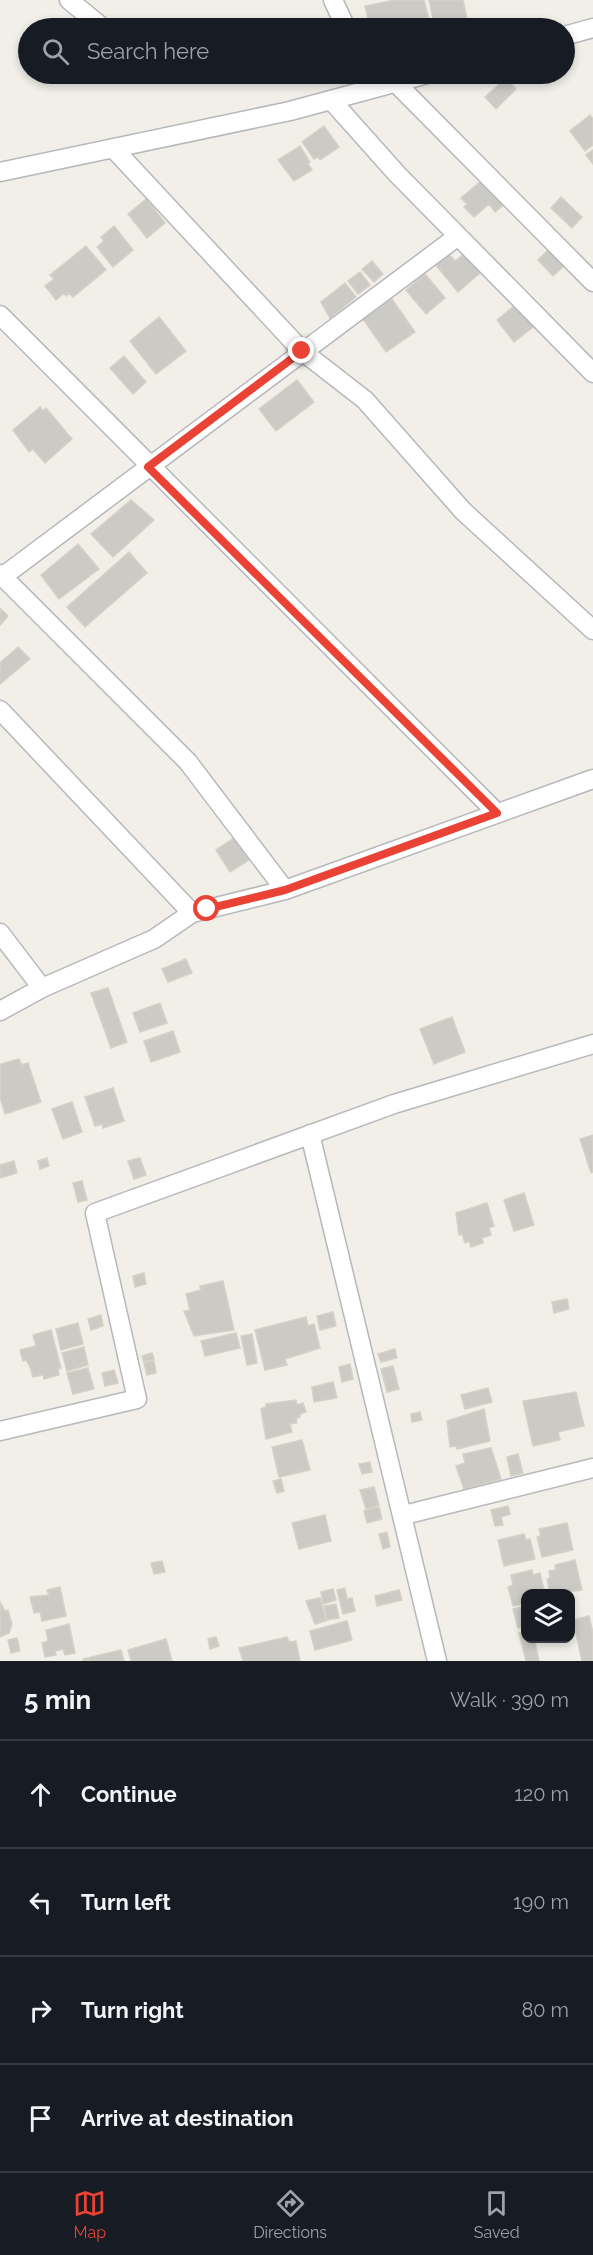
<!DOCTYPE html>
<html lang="en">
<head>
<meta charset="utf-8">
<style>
	body { margin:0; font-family:Raleway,sans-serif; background:#242831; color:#f1f3f6 }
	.controls { position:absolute; right:18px; bottom:18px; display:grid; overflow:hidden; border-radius:12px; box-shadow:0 3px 9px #0003 }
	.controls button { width:54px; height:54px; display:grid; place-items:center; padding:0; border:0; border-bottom:2px solid #363941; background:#171b24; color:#f1f3f6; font:30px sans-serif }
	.stop { position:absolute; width:18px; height:18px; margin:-14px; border:4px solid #ea4335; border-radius:50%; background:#fff }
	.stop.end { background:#ea4335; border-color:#fff; box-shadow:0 2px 6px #0008 }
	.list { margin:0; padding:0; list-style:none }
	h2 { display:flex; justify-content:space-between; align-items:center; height:78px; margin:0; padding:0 24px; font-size:26px }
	h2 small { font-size:20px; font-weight:400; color:#9ea1a6 }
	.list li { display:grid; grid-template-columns:39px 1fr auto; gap:18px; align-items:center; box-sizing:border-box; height:108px; padding:0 24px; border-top:2px solid #363941 }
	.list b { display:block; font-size:22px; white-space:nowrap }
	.list em { font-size:20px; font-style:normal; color:#9ea1a6 }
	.icon { flex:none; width:33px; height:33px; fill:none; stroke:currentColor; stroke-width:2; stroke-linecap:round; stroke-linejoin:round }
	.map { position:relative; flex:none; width:593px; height:1661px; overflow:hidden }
	.search { position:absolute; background:#171b24; box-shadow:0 3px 9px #0003; left:18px; right:18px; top:18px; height:66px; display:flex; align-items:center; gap:15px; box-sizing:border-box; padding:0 21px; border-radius:33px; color:#9ea1a6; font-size:22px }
	.sheet { height:510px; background:#171b24 }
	nav { display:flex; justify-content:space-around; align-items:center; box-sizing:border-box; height:84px; border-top:2px solid #363941; background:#171b24; font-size:16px; color:#9ea1a6 }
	nav a { display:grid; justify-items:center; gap:3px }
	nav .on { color:#ea4335 }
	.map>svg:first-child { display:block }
	.building { fill:#cccac5; stroke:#d6d1c6; stroke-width:1.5 }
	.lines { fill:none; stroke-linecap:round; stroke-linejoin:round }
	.street-casing { stroke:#b5b8bc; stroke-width:21 }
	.street { stroke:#fff; stroke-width:18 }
	.route { stroke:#ea4335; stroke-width:8 }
</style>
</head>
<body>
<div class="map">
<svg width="593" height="1661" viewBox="0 0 593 1661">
	<rect width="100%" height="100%" fill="#f1efe8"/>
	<path class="building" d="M395 0H424L431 28H370L365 6Z
		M429 0H463L468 24 435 28Z
		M216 74H251L218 81Z
		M253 74H281L255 79Z
		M506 78 516 89 496 109 485 97Z
		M590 115 593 119V145L585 151 570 131Z
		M324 126 339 147 320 160 318 157 314 159 302 142Z
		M300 146 310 162 308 163 312 170 294 181 278 160Z
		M593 150V164L586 155Z
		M481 181 505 204 495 212 489 204 474 217 464 207 467 204 461 198Z
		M561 197 582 217 572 228 551 208Z
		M146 199 165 223 147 238 128 214Z
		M114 226 133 250 113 267 97 247 104 241 101 237Z
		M86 246 106 270 73 297 69 293 66 296 64 293 56 300 45 286 54 279 50 275Z
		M550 248 566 264 553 276 538 260Z
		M448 253 455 261 464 254 480 273 458 292 435 264Z
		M372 261 383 274 374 282 362 269Z
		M360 272 370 285 358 294 348 281Z
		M425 274 445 298 426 314 406 290Z
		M345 283 356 297 330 318 321 302Z
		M392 299 415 332 386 352 363 319Z
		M514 306 519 312 523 309 536 325 514 342 497 320Z
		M159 317 186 351 156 374 130 341Z
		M124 356 146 382 133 394 110 368Z
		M297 380 314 402 276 431 259 409Z
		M40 407 43 411 46 408 72 439 45 463 33 449 29 452 13 430Z
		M131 500 154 520 113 557 91 534Z
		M78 544 99 569 59 599 41 575Z
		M129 552 147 573 85 627 67 607Z
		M0 608 8 616 0 625Z
		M18 647 30 659 0 684V663Z
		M237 836 252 858 230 872 216 850Z
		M186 959 192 973 168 982 162 969Z
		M108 988 127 1042 111 1048 91 993Z
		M160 1003 167 1023 140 1032 133 1013Z
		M452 1017 465 1052 434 1064 420 1029Z
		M173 1031 180 1052 151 1062 144 1041Z
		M19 1059 22 1065 28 1063 41 1102 5 1114 0 1097V1068L1 1064Z
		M113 1088 124 1121 103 1128 102 1124 95 1126 85 1097Z
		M72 1102 82 1132 63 1139 52 1109Z
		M593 1135V1172L591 1173 580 1139Z
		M47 1158 49 1166 40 1169 38 1161Z
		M140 1158 146 1175 134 1179 128 1161Z
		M14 1161 17 1173 0 1178V1165Z
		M82 1181 87 1200 78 1202 73 1183Z
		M524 1193 534 1225 514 1231 504 1200Z
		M487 1203 494 1226 489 1228 491 1235 482 1238 483 1243 471 1247 469 1241 465 1243 462 1234 459 1235 456 1213Z
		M144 1273 146 1284 135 1287 133 1276Z
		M223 1281 234 1330 194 1336 184 1311 190 1310 186 1294 201 1290 200 1286Z
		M567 1299 569 1309 554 1313 552 1302Z
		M333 1312 336 1326 320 1330 317 1316Z
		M101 1315 103 1326 91 1330 88 1319Z
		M306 1317 308 1326 314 1324 320 1348 285 1359 287 1365 265 1370 255 1330Z
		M78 1323 83 1344 61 1350 56 1329Z
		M51 1330 61 1368 58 1369 59 1375 44 1379 43 1375 33 1377 30 1367 26 1360 23 1361 20 1350 36 1346 33 1335Z
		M236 1333 240 1348 205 1356 201 1341Z
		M252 1334 257 1363 247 1365 241 1336Z
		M84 1347 88 1365 67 1371 62 1353Z
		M395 1349 397 1358 381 1362 378 1354Z
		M152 1353 154 1359 144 1362 142 1356Z
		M154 1361 156 1373 147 1375 144 1363Z
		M350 1364 353 1379 342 1382 339 1367Z
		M393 1366 399 1389 387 1392 381 1369Z
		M88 1368 94 1389 73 1394 67 1373Z
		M114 1370 118 1383 105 1386 102 1373Z
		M333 1382 337 1398 314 1402 312 1387Z
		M488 1388 492 1402 465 1409 461 1395Z
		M576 1392 584 1426 558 1432 560 1440 533 1446 523 1401Z
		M296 1400 297 1405 303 1403 306 1412 300 1414V1417L296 1419 297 1423 290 1424 292 1432 266 1439 261 1409 266 1407V1404Z
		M484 1409 490 1441 457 1449 456 1446 450 1447 447 1421Z
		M420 1412 422 1420 412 1422 411 1414Z
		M302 1440 310 1470 279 1477 272 1447Z
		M491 1448 501 1479 464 1489 456 1466 465 1463 463 1454Z
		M518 1454 523 1473 511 1476 507 1457Z
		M370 1462 372 1472 362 1474 359 1464Z
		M281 1479 284 1491 277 1493 273 1481Z
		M374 1487 379 1505 366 1509 360 1490Z
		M508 1506 510 1514 501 1517 503 1525 495 1526 491 1510Z
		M379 1507 382 1519 367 1523 364 1511Z
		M325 1515 331 1541 299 1549 292 1523Z
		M567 1523 573 1550 542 1557 537 1537 541 1536 539 1529Z
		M387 1532 390 1547 383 1549 379 1534Z
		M524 1534 526 1540 530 1539 535 1559 504 1566 498 1540Z
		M575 1560 582 1590 550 1594 547 1579 550 1578 549 1571 556 1570 555 1565Z
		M162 1561 165 1572 154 1574 151 1563Z
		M532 1570 533 1575 540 1573 545 1594H526V1603L513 1606 508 1587 513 1585 511 1575Z
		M60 1587 66 1616 42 1621 40 1612 34 1613 30 1597 49 1595 47 1590Z
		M345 1588 347 1599 352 1598 355 1611 343 1614 337 1590Z
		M333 1589 336 1600 323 1604 321 1592Z
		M399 1590 402 1600 377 1606 375 1596Z
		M320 1598 326 1621 315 1624 306 1601Z
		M0 1602 5 1611 8 1610 12 1624 9 1633 0 1637Z
		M336 1604 339 1618 327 1620 324 1606Z
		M526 1606V1627L518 1628 513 1609Z
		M589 1616 593 1633V1661H582L573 1620Z
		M347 1621 352 1640 315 1650 310 1631Z
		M69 1624 75 1653 65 1655 63 1649 55 1651 56 1655 45 1657 42 1643 48 1641 46 1630Z
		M526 1631V1638H534L539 1661H526L519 1633Z
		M216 1637 219 1646 210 1649 208 1639Z
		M287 1637 289 1642 296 1641 300 1661H243L239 1648Z
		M17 1638 20 1651 11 1653 8 1640Z
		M166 1639 172 1661H131L128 1650Z
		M121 1650 124 1661H83V1659Z"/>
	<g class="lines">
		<defs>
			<path id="street" d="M69 0 103 28
				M333 0 346 28
				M564 36 593 28
				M395 82 593 282
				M331 100 397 174 593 373
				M113 148 302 351 365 400 463 511 593 630
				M0 172 290 111 427 74
				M0 315 497 813
				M0 574 188 762 285 890
				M2 577 458 236
				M0 710 192 913
				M0 933 42 988
				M0 1011 42 988 154 939 192 913 285 890 593 779
				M310 1134 437 1661
				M0 1431 137 1399 95 1213 394 1104 593 1044
				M404 1515 593 1468"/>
		</defs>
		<use href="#street" class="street-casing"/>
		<use href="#street" class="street"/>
	</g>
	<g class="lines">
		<path class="route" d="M207 909 285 890 497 813 148 467 302 351"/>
	</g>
</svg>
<div class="controls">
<button><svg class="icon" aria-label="layers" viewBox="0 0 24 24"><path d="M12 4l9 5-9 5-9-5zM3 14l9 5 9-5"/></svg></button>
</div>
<div class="stop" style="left:207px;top:909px"></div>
<div class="stop end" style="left:302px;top:351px"></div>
<div class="search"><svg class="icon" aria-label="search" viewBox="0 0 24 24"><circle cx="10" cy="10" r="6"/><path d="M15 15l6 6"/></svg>Search here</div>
</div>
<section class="sheet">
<h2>5 min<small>Walk · 390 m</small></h2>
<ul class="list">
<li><svg class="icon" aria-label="ahead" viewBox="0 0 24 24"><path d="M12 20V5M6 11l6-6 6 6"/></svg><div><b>Continue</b></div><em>120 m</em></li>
<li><svg class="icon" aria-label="left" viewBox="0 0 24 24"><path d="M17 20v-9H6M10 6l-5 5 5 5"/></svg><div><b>Turn left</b></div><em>190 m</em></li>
<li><svg class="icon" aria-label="right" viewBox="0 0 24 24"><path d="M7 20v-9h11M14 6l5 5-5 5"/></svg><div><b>Turn right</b></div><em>80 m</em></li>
<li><svg class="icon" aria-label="arrive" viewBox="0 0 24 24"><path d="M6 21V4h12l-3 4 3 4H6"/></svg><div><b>Arrive at destination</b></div></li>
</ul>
</section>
<nav>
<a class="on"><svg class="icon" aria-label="map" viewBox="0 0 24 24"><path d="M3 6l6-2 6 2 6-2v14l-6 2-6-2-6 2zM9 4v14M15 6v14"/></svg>Map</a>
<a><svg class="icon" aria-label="directions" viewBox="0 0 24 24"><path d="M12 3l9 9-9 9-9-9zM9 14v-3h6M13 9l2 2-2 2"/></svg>Directions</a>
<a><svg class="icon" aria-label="saved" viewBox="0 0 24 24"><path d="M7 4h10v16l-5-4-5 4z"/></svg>Saved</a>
</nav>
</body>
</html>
